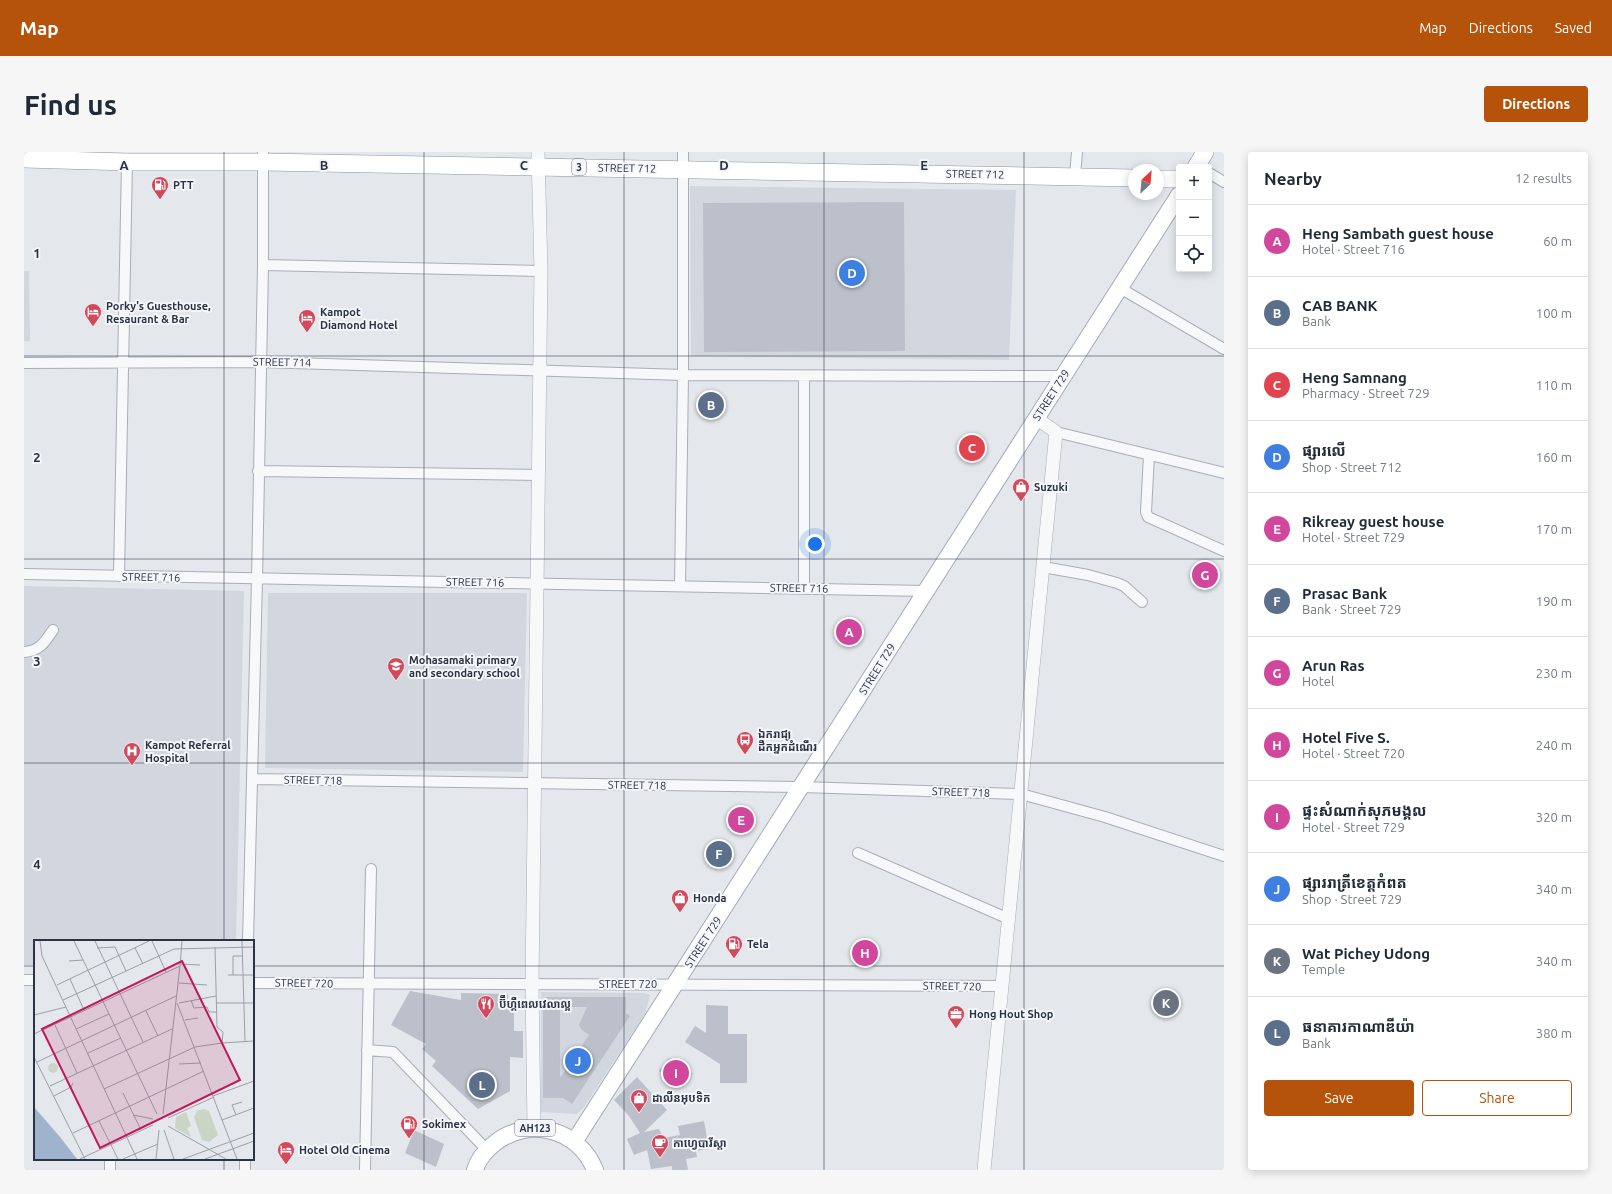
<!DOCTYPE html>
<html lang="en">
<head>
<meta charset="utf-8">
<style>
	body { margin:0; font-family:Ubuntu,"Noto Sans Khmer",sans-serif; background:#f6f6f7; color:#1f2937 }
	.controls { position:absolute; right:12px; top:12px; display:grid; overflow:hidden; border-radius:4px; box-shadow:0 2px 10px #0003 }
	.controls button { width:36px; height:36px; display:grid; place-items:center; padding:0; border:0; border-bottom:1px solid #e0e1e3; background:#fff; color:#1f2937; font:20px sans-serif }
	.compass { position:absolute; left:1104px; top:12px; width:36px; height:36px; border-radius:50%; background:#fff; box-shadow:0 2px 10px #0003; rotate:26deg }
	.you { position:absolute; left:791px; top:392px; width:14px; height:14px; margin:-10px; border:3px solid #fff; border-radius:50%; background:#1a73e8; box-shadow:0 0 0 6px #1a73e833 }
	.badge { display:grid; place-items:center; width:26px; height:26px; border-radius:50%; background:#b45309; color:#fff; font-size:13px; font-weight:700 }
	.pin { position:absolute; translate:-50% -50%; border:2px solid #fff; box-shadow:0 1px 4px #0006 }
	.list { margin:0; padding:0; list-style:none }
	h2 { display:flex; justify-content:space-between; align-items:center; height:52px; margin:0; padding:0 16px; font-size:17px }
	h2 small { font-size:13px; font-weight:400; color:#747a83 }
	.list li { display:grid; grid-template-columns:26px 1fr auto; gap:12px; align-items:center; box-sizing:border-box; height:72px; padding:0 16px; border-top:1px solid #e0e1e3 }
	.list b { display:block; font-size:15px; white-space:nowrap }
	.list p { margin:0; font-size:13px; white-space:nowrap; color:#747a83 }
	.list em { font-size:13px; font-style:normal; color:#747a83 }
	.actions { display:flex; gap:8px; padding:12px 16px }
	.actions a { flex:1; padding:9px 0; border:1px solid #b45309; border-radius:4px; text-align:center; font-size:14px; color:#b45309 }
	.actions .main { background:#b45309; color:#fff }
	.icon { flex:none; width:22px; height:22px; fill:none; stroke:currentColor; stroke-width:2; stroke-linecap:round; stroke-linejoin:round }
	.map { position:relative; flex:none; width:1200px; height:1018px; overflow:hidden; border-radius:4px }
	header { display:flex; align-items:center; gap:24px; box-sizing:border-box; height:56px; padding:0 20px; background:#b45309; color:#fff }
	header strong { font-size:19px }
	nav { display:flex; gap:22px; margin-inline-start:auto; font-size:14px }
	.intro { display:flex; align-items:center; justify-content:space-between; box-sizing:border-box; height:96px; padding:0 24px }
	h1 { margin:0; font-size:28px }
	.button { padding:10px 18px; border-radius:4px; background:#b45309; color:#fff; font-size:14px; font-weight:700 }
	main { display:flex; gap:24px; padding:0 24px }
	aside { flex:1; background:#fff; border-radius:4px; box-shadow:0 2px 10px #0003 }
	.map>svg:first-child { display:block }
	.built { fill:#d2d6de }
	.building { fill:#bbc0ca; fill-rule:evenodd }
	.lines { fill:none; stroke-linecap:round; stroke-linejoin:round }
	.minor-casing { stroke:#a9aeb7; stroke-width:12 }
	.tertiary-casing { stroke:#a9aeb7; stroke-width:14 }
	.primary-casing { stroke:#a3abb8; stroke-width:18 }
	.trunk-casing { stroke:#8b94a3; stroke-width:18 }
	.minor { stroke:#f7f8fa; stroke-width:10 }
	.tertiary { stroke:#f7f8fa; stroke-width:13 }
	.primary { stroke:#fff; stroke-width:16 }
	.trunk { stroke:#fff; stroke-width:17 }
	.grid { fill:none; stroke:#2b3445; stroke-width:1; stroke-opacity:0.55 }
	.labels { text-anchor:middle; dominant-baseline:central; stroke-width:4; stroke-linejoin:round; paint-order:stroke }
	.shield { fill:#f4f6f9; stroke:#676e7b; stroke-width:1 }
	.shield-label { font-size:10px; font-weight:bold; fill:#2b3445 }
	.street-label { font-size:11px; fill:#2b3445; stroke:#f4f6f9 }
	.poi-label { font-size:11px; font-weight:bold; fill:#2b3445; stroke:#f4f6f9; text-anchor:start }
	.inset-road { fill:none; stroke:#9a9fa9; stroke-width:1 }
	.view { fill:#c2185b; fill-opacity:0.15; stroke:#c2185b; stroke-width:2 }
	.inset-edge { fill:none; stroke:#2b3445; stroke-width:2 }
	.grid-label { font-size:13px; text-anchor:middle; font-weight:bold; fill:#2b3445; stroke:#f4f6f9; stroke-width:4; stroke-linejoin:round; paint-order:stroke }
</style>
</head>
<body>
<header>
<strong>Map</strong>
<nav><a>Map</a><a>Directions</a><a>Saved</a></nav>
</header>
<div class="intro"><h1>Find us</h1><a class="button">Directions</a></div>
<main>
<div class="map">
<svg width="1200" height="1018" viewBox="0 0 1200 1018">
	<rect width="100%" height="100%" fill="#e4e7ec"/>
	<path class="built" d="M666 34 992 38 985 208 667 204Z
		M0 119H5L6 189H0Z
		M0 434 220 439 212 789H11V813H0Z
		M244 441H503L499 620 241 616Z
		M517 840 621 841 626 843 621 862 560 955 553 962 517 960Z"/>
	<path class="building" d="M880 50 881 199 680 200 679 51Z
		M386 839 437 848V841L484 842V856H490V879H499V906L486 905V939L454 957 408 914 412 909 398 897 402 892 367 873Z
		M522 845H602V861L606 864 548 952 539 946H519V857H522ZM536 855H563L555 873 557 877 565 883 536 926Z
		M682 853 704 854V882H723V931H696V912L661 890 671 874 682 881Z
		M645 906 668 922 659 935 635 919Z
		M613 925 643 958 620 980 635 977 639 986 656 983 654 974 680 969 685 997 672 999 673 1005 662 1007 664 1018H648V1014L627 1017 623 998 610 1003 603 987 616 981 605 964 590 948Z
		M390 978 420 992 412 1015 381 1001Z"/>
	<g class="lines">
		<defs>
			<path id="minor" d="M1185 21 1200 30
				M1051 24 1053 0
				M239 113 517 119
				M1096 136 1200 197
				M0 211 237 210 659 223 1039 224
				M1032 280 1200 321
				M1125 303 1122 360 1124 365 1200 399
				M234 319 515 323
				M1019 415 1064 423 1093 431 1100 434 1118 450
				M0 422 903 439
				M95 424 103 10
				M656 434 659 223V0
				M780 436V224
				M0 500C16 499 21 490 29 478
				M229 627 778 635 997 642 1081 665 1200 704
				M834 701 985 767
				M224 789 233 427 239 113V0
				M0 828H11
				M229 831 978 834
				M343 898 369 900 463 998
				M86 1018V1007
				M221 1018V1007
				M341 1018 347 717"/>
			<path id="tertiary" d="M510 976 508 832 517 119 514 0
				M960 1018 1032 280 1012 266"/>
			<path id="primary" d="M550 990 1155 43
				M451 1018C454 1007 462 998 471 991 505 964 555 977 571 1018"/>
			<path id="trunk" d="M0 7 103 10H239L1110 26
				M1172 15 1181 0
				M1134 27H1155"/>
		</defs>
		<use href="#minor" class="minor-casing"/>
		<use href="#tertiary" class="tertiary-casing"/>
		<use href="#primary" class="primary-casing"/>
		<use href="#trunk" class="trunk-casing"/>
		<use href="#minor" class="minor"/>
		<use href="#tertiary" class="tertiary"/>
		<use href="#primary" class="primary"/>
		<use href="#trunk" class="trunk"/>
	</g>
	<path class="grid" d="M200 0V789M400 0V1018M600 0V1018M800 0V1018M1000 0V1018M0 204H1200M0 407H1200M0 611H1200M0 814H11M229 814H1200M200 1007V1018"/>
	<defs>
		<symbol id="fuel-pin" viewBox="-11 -11 22 30"><path d="M0 17L-7.5 6A9.5 9.5 0 1 1 7.5 6Z" fill="#d1495b" stroke="#f4f6f9"/><path d="M-5.5-6h7V0h2V4h1.3V-2.5L3-4.5l.8-.8L6-3V5H2.5V1h-1V6h-7ZM-4.2-4.7v3.2H.2V-4.7Z" fill="#fff"/></symbol>
		<symbol id="hotel-pin" viewBox="-11 -11 22 30"><path d="M0 17L-7.5 6A9.5 9.5 0 1 1 7.5 6Z" fill="#d1495b" stroke="#f4f6f9"/><path d="M-6-4.5h1.5V1H6V5H4.5V3h-9V5H-6ZM-4 0a1.8 1.8 0 1 1 3.6 0ZM.5 0V-2.5h3Q6-2.5 6 0Z" fill="#fff"/></symbol>
		<symbol id="shop-pin" viewBox="-11 -11 22 30"><path d="M0 17L-7.5 6A9.5 9.5 0 1 1 7.5 6Z" fill="#d1495b" stroke="#f4f6f9"/><path d="M-5-2.5h2.3a2.7 3.5 0 0 1 5.4 0H5L5.5 6h-11ZM-1.5-2.5h3a1.5 2.3 0 0 0-3 0Z" fill="#fff"/></symbol>
		<symbol id="school-pin" viewBox="-11 -11 22 30"><path d="M0 17L-7.5 6A9.5 9.5 0 1 1 7.5 6Z" fill="#d1495b" stroke="#f4f6f9"/><path d="M0-5L7-2L0 1L-7-2ZM-4 1L0 2.5L4 1V4Q0 6-4 4Z" fill="#fff"/></symbol>
		<symbol id="bus-pin" viewBox="-11 -11 22 30"><path d="M0 17L-7.5 6A9.5 9.5 0 1 1 7.5 6Z" fill="#d1495b" stroke="#f4f6f9"/><path d="M-5-6H5V4H4V6H2V4H-2V6H-4V4H-5ZM-3.5-4V0h7V-4ZM-3.5 1.2v1.5H-2V1.2ZM2 1.2v1.5H3.5V1.2Z" fill="#fff"/></symbol>
		<symbol id="hospital-pin" viewBox="-11 -11 22 30"><path d="M0 17L-7.5 6A9.5 9.5 0 1 1 7.5 6Z" fill="#d1495b" stroke="#f4f6f9"/><path d="M-5-5h3v3.5h4V-5h3V5h-3V1.5h-4V5h-3Z" fill="#fff"/></symbol>
		<symbol id="restaurant-pin" viewBox="-11 -11 22 30"><path d="M0 17L-7.5 6A9.5 9.5 0 1 1 7.5 6Z" fill="#d1495b" stroke="#f4f6f9"/><path d="M-5-6h1v4h1v-4h1v4h1v-4h1v5L-1.5 .5V6h-2V.5L-5-1ZM5-6V6H3V1.5H1.5Q1.5-4 5-6Z" fill="#fff"/></symbol>
		<symbol id="office-pin" viewBox="-11 -11 22 30"><path d="M0 17L-7.5 6A9.5 9.5 0 1 1 7.5 6Z" fill="#d1495b" stroke="#f4f6f9"/><path d="M-6-3h4V-5.5h4V-3h4V5H-6ZM-1-4.5V-3h2v-1.5ZM-6 0V1H6V0Z" fill="#fff"/></symbol>
		<symbol id="cafe-pin" viewBox="-11 -11 22 30"><path d="M0 17L-7.5 6A9.5 9.5 0 1 1 7.5 6Z" fill="#d1495b" stroke="#f4f6f9"/><path d="M-5.5-4.5H6V0H3Q3 3.5 0 3.5H-2.5Q-5.5 3.5-5.5 0ZM3-3.2v2h1.7v-2ZM-6 4.5H4V6H-6Z" fill="#fff"/></symbol>
	</defs>
	<g fill-rule="evenodd">
		<use href="#fuel-pin" x="126" y="23" width="20" height="27"/>
		<use href="#hotel-pin" x="59" y="150" width="20" height="27"/>
		<use href="#hotel-pin" x="273" y="156" width="20" height="27"/>
		<use href="#shop-pin" x="987" y="325" width="20" height="27"/>
		<use href="#school-pin" x="362" y="504" width="20" height="27"/>
		<use href="#bus-pin" x="711" y="578" width="20" height="27"/>
		<use href="#hospital-pin" x="98" y="589" width="20" height="27"/>
		<use href="#shop-pin" x="646" y="736" width="20" height="27"/>
		<use href="#fuel-pin" x="700" y="782" width="20" height="27"/>
		<use href="#restaurant-pin" x="452" y="842" width="20" height="27"/>
		<use href="#office-pin" x="922" y="852" width="20" height="27"/>
		<use href="#shop-pin" x="605" y="936" width="20" height="27"/>
		<use href="#fuel-pin" x="375" y="962" width="20" height="27"/>
		<use href="#cafe-pin" x="626" y="981" width="20" height="27"/>
		<use href="#hotel-pin" x="252" y="988" width="20" height="27"/>
	</g>
	<g class="labels">
		<g class="shield">
			<rect x="548" y="7" width="14" height="16" rx="3"/>
			<rect x="491" y="968" width="40" height="16" rx="3"/>
		</g>
		<g class="shield-label">
			<text x="555" y="15">3</text>
			<text x="511" y="976">AH123</text>
		</g>
		<g class="street-label">
			<text transform="translate(603 16) rotate(1)">STREET 712</text>
			<text transform="translate(951 22) rotate(1)">STREET 712</text>
			<text transform="translate(258 210) rotate(1)">STREET 714</text>
			<text transform="translate(1027 243) rotate(-57)">STREET 729</text>
			<text transform="translate(127 425) rotate(1)">STREET 716</text>
			<text transform="translate(451 430) rotate(1)">STREET 716</text>
			<text transform="translate(775 436) rotate(1)">STREET 716</text>
			<text transform="translate(853 517) rotate(-58)">STREET 729</text>
			<text transform="translate(289 628) rotate(1)">STREET 718</text>
			<text transform="translate(613 633) rotate(1)">STREET 718</text>
			<text transform="translate(937 640) rotate(2)">STREET 718</text>
			<text transform="translate(679 790) rotate(-57)">STREET 729</text>
			<text transform="translate(280 831) rotate(1)">STREET 720</text>
			<text x="604" y="832">STREET 720</text>
			<text transform="translate(928 834) rotate(1)">STREET 720</text>
		</g>
		<g class="poi-label">
			<text x="149" y="33">PTT</text>
			<text x="82" y="154">Porky's Guesthouse,<tspan x="82" dy="13">Resaurant &amp; Bar</tspan></text>
			<text x="296" y="160">Kampot<tspan x="296" dy="13">Diamond Hotel</tspan></text>
			<text x="1010" y="335">Suzuki</text>
			<text x="385" y="508">Mohasamaki primary<tspan x="385" dy="13">and secondary school</tspan></text>
			<text x="734" y="582">ឯករាជ្យ<tspan x="734" dy="13">ដឹកអ្នកដំណើរ</tspan></text>
			<text x="121" y="593">Kampot Referral<tspan x="121" dy="13">Hospital</tspan></text>
			<text x="669" y="746">Honda</text>
			<text x="723" y="792">Tela</text>
			<text x="475" y="852">ប៊ឺហ្គឺពេលវេលាល្អ</text>
			<text x="945" y="862">Hong Hout Shop</text>
			<text x="628" y="946">ដាលីនអុបទិក</text>
			<text x="398" y="972">Sokimex</text>
			<text x="649" y="991">កាហ្វេបារីស្តា</text>
			<text x="275" y="998">Hotel Old Cinema</text>
		</g>
	</g>
	<g transform="translate(10 788)">
		<rect width="220" height="220" fill="#e4e7ec"/>
		<path d="M152 172 157 186 153 188 157 197 141 188 142 177Z" fill="#c9d6c5"/>
		<path d="M14 128a5 5 0 1 1 10 0a5 5 0 1 1-10 0ZM170 169 175 171 184 195 175 202 168 200 160 177 163 171Z" fill="#c9d6c5"/>
		<path d="M0 167 26 197 43 219H0Z" fill="#9fb4cc"/>
		<path class="inset-road" d="M6 1 8 16 103 219M40 1 123 174M61 1 109 102M118 1 132 32M208 1 211 101M181 7 183 87 189 92 188 103 220 101M63 8 81 7 92 31M101 8 109 24M35 21 49 20M147 24 166 25M194 35H220M199 35V16H209M36 39 50 70M145 43 173 45M23 45 115 1M29 60 140 9 220 7M157 60 160 68 173 67 175 72H183M143 63 203 219M145 63 182 56M183 63H220M112 71 124 96M0 75 32 67M151 80 164 78M21 85 43 133M42 89 75 74M0 94 146 26 148 1M54 113 87 98M0 117 51 219M3 122 142 56M145 124 167 123M16 146 138 89M70 149 161 107 188 103M89 153 107 190M20 156 37 147 39 143M179 156 220 141M129 174 146 26M99 175 119 179M202 175 198 165 208 162M134 178 180 157M188 180 220 168M65 181 84 219M134 186 192 219M130 190 140 219M39 193 170 131M46 219 119 185M89 219 124 204M122 219 125 190M149 219 220 193M171 219 220 201"/>
		<path class="view" d="M148 21 206 140 66 208 8 89Z"/>
		<rect width="220" height="220" class="inset-edge"/>
	</g>
	<g class="grid-label">
		<text x="100" y="18">A</text>
		<text x="300" y="18">B</text>
		<text x="500" y="18">C</text>
		<text x="700" y="18">D</text>
		<text x="900" y="18">E</text>
		<text x="13" y="106">1</text>
		<text x="13" y="310">2</text>
		<text x="13" y="514">3</text>
		<text x="13" y="717">4</text>
	</g>
</svg>
<div class="controls">
<button>+</button>
<button>−</button>
<button><svg class="icon" aria-label="locate" viewBox="0 0 24 24"><circle cx="12" cy="12" r="6"/><path d="M12 2v4M12 18v4M2 12h4M18 12h4"/></svg></button>
</div>
<svg class="compass" viewBox="-18 -18 36 36"><path d="M0-13l5 13h-10z" fill="#e53935"/><path d="M0 13l5-13h-10z" fill="#747a83"/></svg>
<div class="you"></div>
<div class="pin badge" style="left:825px;top:480px;background:#d1479c">A</div>
<div class="pin badge" style="left:687px;top:253px;background:#5c6f8a">B</div>
<div class="pin badge" style="left:948px;top:296px;background:#e0444e">C</div>
<div class="pin badge" style="left:828px;top:121px;background:#3f7fe0">D</div>
<div class="pin badge" style="left:717px;top:668px;background:#d1479c">E</div>
<div class="pin badge" style="left:695px;top:702px;background:#5c6f8a">F</div>
<div class="pin badge" style="left:1181px;top:423px;background:#d1479c">G</div>
<div class="pin badge" style="left:841px;top:801px;background:#d1479c">H</div>
<div class="pin badge" style="left:652px;top:921px;background:#d1479c">I</div>
<div class="pin badge" style="left:554px;top:909px;background:#3f7fe0">J</div>
<div class="pin badge" style="left:1142px;top:851px;background:#6b7280">K</div>
<div class="pin badge" style="left:458px;top:933px;background:#5c6f8a">L</div>
</div>
<aside>
<h2>Nearby<small>12 results</small></h2>
<ul class="list">
<li><span class="badge" style="background:#d1479c">A</span><div><b>Heng Sambath guest house</b><p>Hotel · Street 716</p></div><em>60 m</em></li>
<li><span class="badge" style="background:#5c6f8a">B</span><div><b>CAB BANK</b><p>Bank</p></div><em>100 m</em></li>
<li><span class="badge" style="background:#e0444e">C</span><div><b>Heng Samnang</b><p>Pharmacy · Street 729</p></div><em>110 m</em></li>
<li><span class="badge" style="background:#3f7fe0">D</span><div><b>ផ្សារលើ</b><p>Shop · Street 712</p></div><em>160 m</em></li>
<li><span class="badge" style="background:#d1479c">E</span><div><b>Rikreay guest house</b><p>Hotel · Street 729</p></div><em>170 m</em></li>
<li><span class="badge" style="background:#5c6f8a">F</span><div><b>Prasac Bank</b><p>Bank · Street 729</p></div><em>190 m</em></li>
<li><span class="badge" style="background:#d1479c">G</span><div><b>Arun Ras</b><p>Hotel</p></div><em>230 m</em></li>
<li><span class="badge" style="background:#d1479c">H</span><div><b>Hotel Five S.</b><p>Hotel · Street 720</p></div><em>240 m</em></li>
<li><span class="badge" style="background:#d1479c">I</span><div><b>ផ្ទះសំណាក់សុភមង្គល</b><p>Hotel · Street 729</p></div><em>320 m</em></li>
<li><span class="badge" style="background:#3f7fe0">J</span><div><b>ផ្សាររាត្រីខេត្តកំពត</b><p>Shop · Street 729</p></div><em>340 m</em></li>
<li><span class="badge" style="background:#6b7280">K</span><div><b>Wat Pichey Udong</b><p>Temple</p></div><em>340 m</em></li>
<li><span class="badge" style="background:#5c6f8a">L</span><div><b>ធនាគារកាណាឌីយ៉ា</b><p>Bank</p></div><em>380 m</em></li>
</ul>
<div class="actions"><a class="main">Save</a><a>Share</a></div>
</aside>
</main>
</body>
</html>
